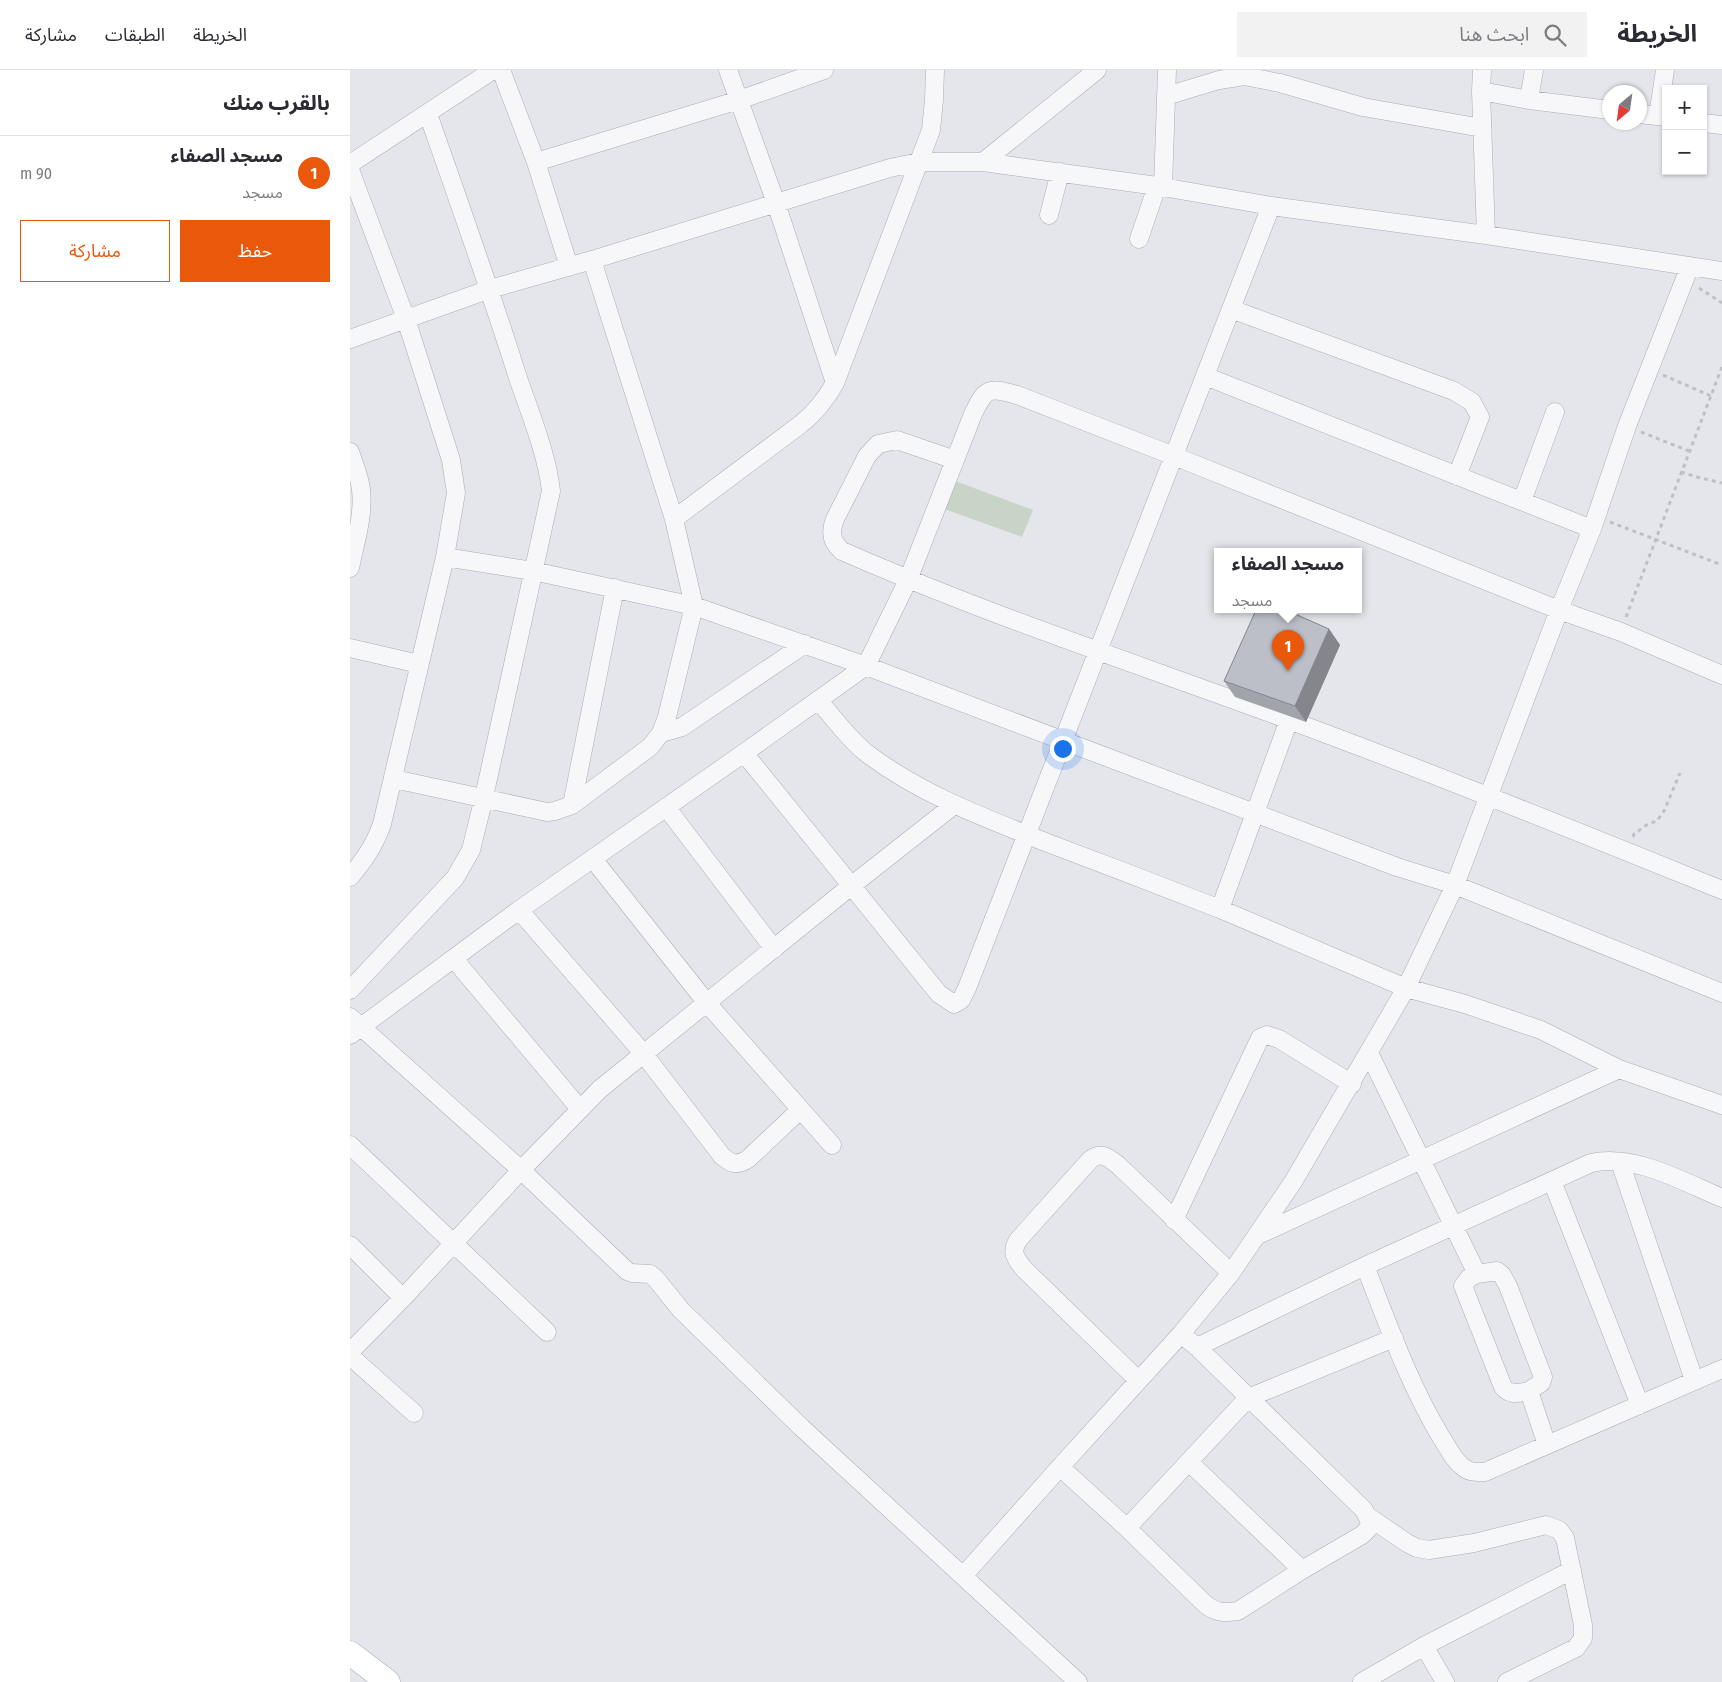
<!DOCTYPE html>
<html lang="ar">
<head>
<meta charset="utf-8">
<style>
	body { margin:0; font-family:"Fira Sans Condensed","Noto Sans Arabic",sans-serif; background:#f2f2f3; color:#2b2b33; direction:rtl }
	.controls { position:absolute; right:15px; top:15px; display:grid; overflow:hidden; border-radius:0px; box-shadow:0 1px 4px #0004 }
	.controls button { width:45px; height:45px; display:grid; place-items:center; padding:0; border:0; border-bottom:1px solid #e1e1e2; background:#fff; color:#2b2b33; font:25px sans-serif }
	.compass { position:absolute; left:1252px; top:15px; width:45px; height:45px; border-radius:50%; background:#fff; box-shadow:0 1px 4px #0004; rotate:209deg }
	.you { position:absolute; left:712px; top:678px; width:18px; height:18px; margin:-12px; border:4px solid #fff; border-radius:50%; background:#1a73e8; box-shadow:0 0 0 8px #1a73e833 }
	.badge { display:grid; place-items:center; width:32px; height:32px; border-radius:50%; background:#ea580c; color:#fff; font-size:16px; font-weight:700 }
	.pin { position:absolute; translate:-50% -41px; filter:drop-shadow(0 1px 2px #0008) }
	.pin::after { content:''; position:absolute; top:26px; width:18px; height:15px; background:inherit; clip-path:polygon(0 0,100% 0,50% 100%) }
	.popup { position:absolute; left:864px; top:478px; width:148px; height:65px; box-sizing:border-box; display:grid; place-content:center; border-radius:0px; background:#fff; filter:drop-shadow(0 1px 4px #0005); font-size:16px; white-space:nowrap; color:#7c7c81 }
	.popup b { font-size:19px; color:#2b2b33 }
	.popup::after { content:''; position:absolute; left:50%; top:100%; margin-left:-10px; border:10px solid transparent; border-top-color:#fff }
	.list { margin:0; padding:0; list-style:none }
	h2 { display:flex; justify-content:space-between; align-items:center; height:65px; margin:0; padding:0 20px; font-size:21px }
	h2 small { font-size:16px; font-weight:400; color:#7c7c81 }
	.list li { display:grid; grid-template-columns:32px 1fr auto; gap:15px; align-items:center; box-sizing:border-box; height:70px; padding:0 20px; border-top:1px solid #e1e1e2 }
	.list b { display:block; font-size:19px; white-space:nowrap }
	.list p { margin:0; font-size:16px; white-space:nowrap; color:#7c7c81 }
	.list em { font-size:16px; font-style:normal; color:#7c7c81 }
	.actions { display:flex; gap:10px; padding:15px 20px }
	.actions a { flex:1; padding:11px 0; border:1px solid #ea580c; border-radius:0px; text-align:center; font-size:18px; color:#ea580c }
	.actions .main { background:#ea580c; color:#fff }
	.icon { flex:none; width:28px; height:28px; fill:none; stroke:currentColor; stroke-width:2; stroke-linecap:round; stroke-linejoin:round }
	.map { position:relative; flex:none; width:1372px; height:1612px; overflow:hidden; direction:ltr }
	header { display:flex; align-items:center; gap:30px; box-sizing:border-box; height:70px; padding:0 25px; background:#fff; border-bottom:1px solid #e1e1e2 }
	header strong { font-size:24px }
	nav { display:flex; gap:28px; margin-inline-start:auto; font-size:18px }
	.search { width:350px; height:45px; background:#f2f2f3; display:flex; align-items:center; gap:12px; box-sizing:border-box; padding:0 18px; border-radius:0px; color:#7c7c81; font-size:19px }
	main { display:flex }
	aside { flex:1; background:#fff }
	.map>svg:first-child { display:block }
	.green { fill:#c8d4c6 }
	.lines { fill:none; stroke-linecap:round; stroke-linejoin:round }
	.street-casing { stroke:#a9adb5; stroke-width:19 }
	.secondary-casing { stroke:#a9adb5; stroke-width:25 }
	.path { stroke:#bec0c6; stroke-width:3; stroke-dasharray:4 4; stroke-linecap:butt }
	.street { stroke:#f7f7f9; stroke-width:18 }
	.secondary { stroke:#fff; stroke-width:24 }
	.wall { fill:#a2a4ab }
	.shaded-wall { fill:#84868b }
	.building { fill:#bcbfc7; stroke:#84868b }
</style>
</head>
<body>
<header>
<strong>الخريطة</strong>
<div class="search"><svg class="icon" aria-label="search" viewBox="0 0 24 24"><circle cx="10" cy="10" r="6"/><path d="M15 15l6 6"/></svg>ابحث هنا</div>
<nav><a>الخريطة</a><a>الطبقات</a><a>مشاركة</a></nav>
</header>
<main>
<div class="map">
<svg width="1372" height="1612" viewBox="0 0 1372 1612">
	<rect width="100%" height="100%" fill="#e4e6eb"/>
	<path class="green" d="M600 409 683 440 672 467 589 437Z"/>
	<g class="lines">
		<defs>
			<path id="street" d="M151 0 186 92 219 197
				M378 0 426 133 485 313
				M1132 0 1131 21 1136 165
				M1131 21 1179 30 1260 40
				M816 26 869 10 894 6 930 13 1013 37 1132 58
				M1179 30 1184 0
				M1290 44 1316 47
				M1308 46 1315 0
				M1353 53 1372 55
				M186 92 389 30 474 0
				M633 92 747 0
				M0 94 143 0
				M0 100 56 249 101 390 106 423 95 487 32 754C24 776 15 789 0 807
				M813 117 817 0
				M699 145 710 102
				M789 169 807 116
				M881 239 1104 321 1122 332 1130 347 1107 406
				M0 269 140 219 242 190 540 98 569 92H633L807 116 921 136 1136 165 1372 201
				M855 306 1242 459
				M0 382C4 394 10 407 11 420 14 445 5 473 0 498
				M605 390 547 370 528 374 517 386 485 449C480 462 481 472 492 481 638 545 790 595 939 650 1085 704 1228 762 1372 820
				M1172 431 1205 342
				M324 449 451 354C466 342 476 329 485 313L581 60 584 30 585 0
				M95 487 183 501 344 536 516 596 1047 797 1105 815 1372 923
				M0 578 69 594
				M468 630C484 648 500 671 519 685 574 726 640 750 703 775 759 796 814 817 870 839L939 650
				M311 663 332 657 455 574
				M394 683 589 924 604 934 611 930 617 918 921 136
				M44 709 197 742 205 741 222 735 300 677 311 663 317 647 344 536 324 449 242 190
				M222 735 265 518
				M316 737 424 879
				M243 789 356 932 482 1075
				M870 839 1056 918 1115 934 1191 960 1269 999 1372 1035
				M169 840 293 983 372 1086C381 1094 387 1096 398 1089L450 1040
				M104 889 230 1039
				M0 920 105 808 121 780 134 727 201 421C197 384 180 343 168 308 140 219 109 132 78 44
				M0 947 171 1100 277 1201 282 1203 300 1204 306 1209 331 1240 452 1358 728 1612
				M0 965 169 840 394 683 516 596 558 510 623 344C636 317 639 317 667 325L824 386 1209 540 1271 562 1372 605
				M1019 983 1127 1204 1147 1201 1152 1205 1158 1216 1193 1307 1191 1313 1179 1321 1197 1375
				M0 1075 197 1262
				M1270 1092 1344 1310
				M1202 1111 1290 1335
				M1372 1128C1334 1112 1283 1083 1241 1093L1015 1196C1038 1254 1059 1314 1091 1367 1098 1377 1103 1390 1113 1397 1120 1403 1127 1402 1135 1402L1372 1299
				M824 1150 910 968 917 965 929 969 1002 1014
				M908 1165 1269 999
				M0 1175 53 1228
				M1127 1204 1119 1208 1113 1216 1153 1317C1161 1326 1168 1323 1179 1321
				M847 1277 1015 1196
				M0 1282 53 1228 171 1100 250 1019 501 816 604 735
				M0 1286 64 1343
				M788 1310 674 1199C665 1188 660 1181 669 1169L740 1090C751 1081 758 1087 768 1095L881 1203
				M839 1392 952 1500
				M710 1397 777 1458 855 1534C866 1543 875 1543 888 1541L952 1500 1012 1465 1018 1459 1020 1452 1014 1440 847 1277 831 1264
				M1019 1447 1057 1473 1067 1478 1079 1480 1124 1473 1196 1455 1209 1460 1215 1468 1233 1555V1568L1226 1578 1157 1612
				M777 1458 898 1328 1044 1268
				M613 1506 710 1397 831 1264 881 1203 943 1112 1056 918 1105 815 1209 540 1242 459 1277 356 1340 196
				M1074 1576 1095 1612
				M1012 1612 1074 1576 1222 1500"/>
			<path id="secondary" d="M0 1583 38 1612"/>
		</defs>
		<use href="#street" class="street-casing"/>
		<use href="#secondary" class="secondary-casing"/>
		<path class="path" d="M1349 218 1372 233
			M1313 305 1361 326
			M1291 362 1339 381
			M1331 402 1347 407 1372 413
			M1260 452 1372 495
			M1276 547 1372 297
			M1283 767 1284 764 1298 754 1307 751 1314 741 1330 703"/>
		<use href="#street" class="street"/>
		<use href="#secondary" class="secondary"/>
	</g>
	<path class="wall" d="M979 559 990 575 956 652 885 627 874 611Z"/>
	<path class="shaded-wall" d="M979 559 990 575 956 652 945 636Z"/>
	<path class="building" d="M906 540H936L979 559 945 636 874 611Z"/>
</svg>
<div class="controls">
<button>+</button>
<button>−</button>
</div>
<svg class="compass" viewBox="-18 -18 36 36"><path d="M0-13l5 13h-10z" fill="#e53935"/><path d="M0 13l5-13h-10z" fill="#7c7c81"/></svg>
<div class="you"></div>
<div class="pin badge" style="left:938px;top:601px">1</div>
<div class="popup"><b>مسجد الصفاء</b>مسجد</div>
</div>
<aside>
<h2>بالقرب منك<small></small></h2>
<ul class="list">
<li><span class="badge">1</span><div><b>مسجد الصفاء</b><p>مسجد</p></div><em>90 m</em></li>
</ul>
<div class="actions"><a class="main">حفظ</a><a>مشاركة</a></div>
</aside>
</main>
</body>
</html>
